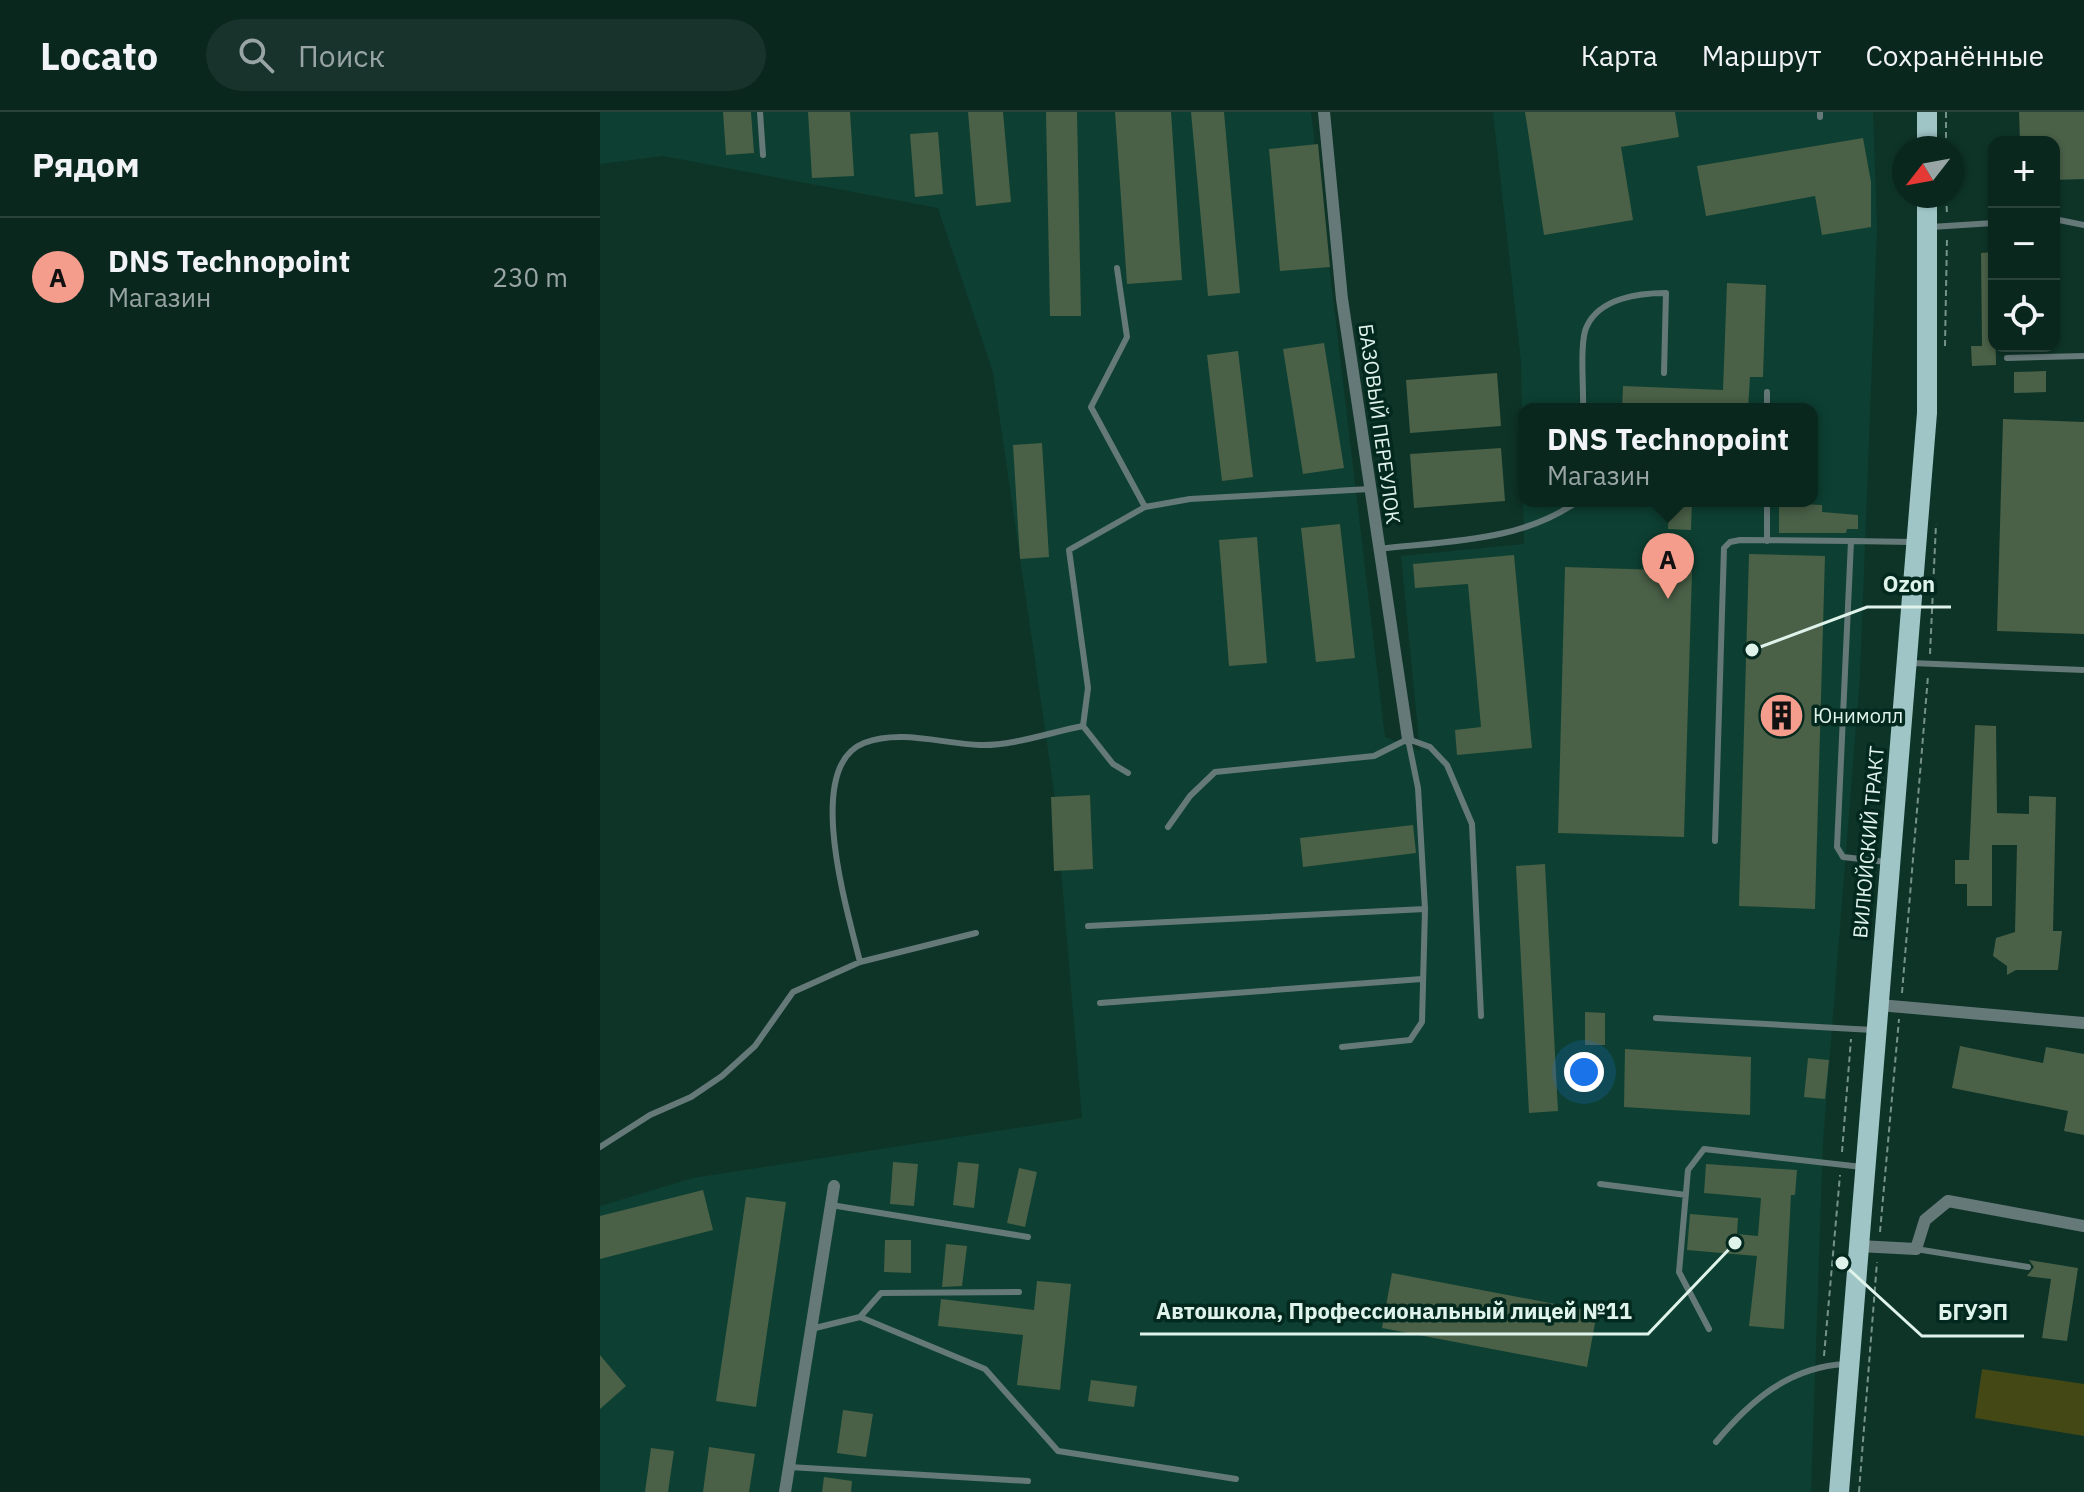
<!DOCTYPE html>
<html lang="ru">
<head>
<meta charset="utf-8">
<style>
	body { margin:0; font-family:"IBM Plex Sans",sans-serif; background:#18332b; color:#f1f3f6 }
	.controls { position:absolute; right:24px; top:24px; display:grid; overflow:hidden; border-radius:16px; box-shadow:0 2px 6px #0004 }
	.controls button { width:72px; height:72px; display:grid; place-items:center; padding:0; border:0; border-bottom:2px solid #2a443c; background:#0a271e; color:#f1f3f6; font:40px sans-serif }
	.compass { position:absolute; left:1292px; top:24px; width:72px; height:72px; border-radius:50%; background:#0a271e; box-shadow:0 2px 6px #0004; rotate:239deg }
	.you { position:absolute; left:984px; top:960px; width:28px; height:28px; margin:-20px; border:6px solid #fff; border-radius:50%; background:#1a73e8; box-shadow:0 0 0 12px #1a73e833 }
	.badge { display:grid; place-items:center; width:52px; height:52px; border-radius:50%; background:#f59d8d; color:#111; font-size:26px; font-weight:700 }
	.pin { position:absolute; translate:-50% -66px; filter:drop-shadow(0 2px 4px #0008) }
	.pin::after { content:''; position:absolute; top:42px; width:28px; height:24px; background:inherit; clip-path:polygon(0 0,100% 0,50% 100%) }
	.popup { position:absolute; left:918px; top:291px; width:300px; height:104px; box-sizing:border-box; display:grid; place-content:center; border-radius:16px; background:#0a271e; filter:drop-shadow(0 2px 6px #0005); font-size:26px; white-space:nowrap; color:#99a5a4 }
	.popup b { font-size:30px; color:#f1f3f6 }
	.popup::after { content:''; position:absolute; left:50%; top:100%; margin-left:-16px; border:16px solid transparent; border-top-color:#0a271e }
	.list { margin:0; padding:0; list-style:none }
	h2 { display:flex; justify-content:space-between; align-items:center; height:104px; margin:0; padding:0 32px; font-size:34px }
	h2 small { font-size:26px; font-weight:400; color:#99a5a4 }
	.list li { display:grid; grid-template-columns:52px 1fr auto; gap:24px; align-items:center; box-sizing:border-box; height:120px; padding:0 32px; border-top:2px solid #2a443c }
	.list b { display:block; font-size:30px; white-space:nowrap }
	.list p { margin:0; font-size:26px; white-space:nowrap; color:#99a5a4 }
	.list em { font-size:26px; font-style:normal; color:#99a5a4 }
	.icon { flex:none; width:44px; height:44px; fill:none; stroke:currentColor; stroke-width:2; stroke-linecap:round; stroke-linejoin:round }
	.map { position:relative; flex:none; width:1484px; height:1380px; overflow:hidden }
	header { display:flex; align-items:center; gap:48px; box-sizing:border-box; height:112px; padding:0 40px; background:#0a271e; border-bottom:2px solid #2a443c }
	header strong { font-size:38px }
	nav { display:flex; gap:44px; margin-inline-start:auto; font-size:28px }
	.search { width:560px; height:72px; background:#18332b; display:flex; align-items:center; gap:20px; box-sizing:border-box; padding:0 28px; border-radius:44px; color:#99a5a4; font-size:30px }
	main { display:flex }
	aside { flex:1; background:#0a271e }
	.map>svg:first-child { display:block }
	.built { fill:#0d4032; fill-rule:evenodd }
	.green { fill:#434815 }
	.building { fill:#4a6047 }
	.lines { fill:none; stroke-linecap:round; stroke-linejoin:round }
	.path { stroke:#769389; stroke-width:2; stroke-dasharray:6 4; stroke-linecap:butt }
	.service { stroke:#667979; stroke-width:6 }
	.minor { stroke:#667979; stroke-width:12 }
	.primary { stroke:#9fc5c6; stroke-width:20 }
	.labels { text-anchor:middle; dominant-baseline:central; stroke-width:7; stroke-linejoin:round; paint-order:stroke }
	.street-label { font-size:20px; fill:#dff3eb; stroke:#03291f }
	.poi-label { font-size:20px; fill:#dff3eb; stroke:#03291f; text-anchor:start }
	.leader { fill:none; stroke:#dff3eb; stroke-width:3 }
	.callout-dot { fill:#dff3eb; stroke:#03291f; stroke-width:3 }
	.callout-label { font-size:22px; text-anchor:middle; font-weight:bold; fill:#dff3eb; stroke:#03291f; stroke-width:7; stroke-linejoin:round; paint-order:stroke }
</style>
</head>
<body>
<header>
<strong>Locato</strong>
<div class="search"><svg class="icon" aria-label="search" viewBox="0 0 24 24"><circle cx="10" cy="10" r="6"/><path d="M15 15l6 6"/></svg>Поиск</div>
<nav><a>Карта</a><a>Маршрут</a><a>Сохранённые</a></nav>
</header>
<main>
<aside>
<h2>Рядом<small></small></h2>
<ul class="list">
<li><span class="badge">A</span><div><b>DNS Technopoint</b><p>Магазин</p></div><em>230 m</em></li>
</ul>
</aside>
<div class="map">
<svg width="1484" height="1380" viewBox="0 0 1484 1380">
	<rect width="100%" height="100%" fill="#0e3428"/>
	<path class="built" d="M0 0H711L785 625 820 639 801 444 924 432 921 249 893 0H1273L1277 117 1260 563 1223 1029 1211 1380H0V1094L93 1066 482 1006 455 686 393 260 338 96 63 44 0 52ZM924 297H1212V389H924Z"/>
	<path class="green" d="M1382 1257 1484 1272V1324L1375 1306Z"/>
	<path class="building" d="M123 0H151L154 41 126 43Z
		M208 0H250L254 64 212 66Z
		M368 0H403L411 90 376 94Z
		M446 0H477L481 204H450Z
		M515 0H571L582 168 527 172Z
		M591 0H624L640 181 608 184Z
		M925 0H1075L1079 25 1021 35 1033 108 944 123Z
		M1419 0H1484V67L1454 68V30H1420Z
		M338 20 343 82 315 85 310 22Z
		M1263 26 1271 70V115L1222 123 1215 84 1106 104 1097 54Z
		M718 32 730 155 680 159 669 37Z
		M1394 140 1396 253 1372 254 1371 234H1382L1381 141Z
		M1127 171 1166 173 1163 265H1150L1148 297H1022L1023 274 1123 278Z
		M724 231 744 356 703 362 683 237Z
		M638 239 653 365 622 369 607 243Z
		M1446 259V280L1414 281V260Z
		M897 261 901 314 810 321 806 268Z
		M1403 307 1484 310V522L1397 519Z
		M442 331 449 445 420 447 413 333Z
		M901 336 905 389 814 396 810 342Z
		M1069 389H1092L1091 418 1068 417Z
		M1179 391 1222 393V400L1258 403V417H1247L1246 421H1179Z
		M740 412 755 546 716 550 701 416Z
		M657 425 667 551 629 554 619 428Z
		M1149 442 1225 444 1215 797 1139 794Z
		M914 443 932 636 857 643 855 618 881 615 868 472 815 476 813 452Z
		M965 455 1092 459 1084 725 958 721Z
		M1375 613 1396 614 1397 701 1429 702V684L1456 685 1453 819H1462L1458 858H1416L1407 863V854L1393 844 1396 826 1415 820 1417 733H1392V794H1367V772H1355V748H1369Z
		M490 683 493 757 454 759 451 685Z
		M813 713 816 741 703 755 700 726Z
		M945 752 958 999 929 1001 916 754Z
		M985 900 1005 901V933H985Z
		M1360 934 1443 951 1446 935 1484 942V1023L1464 1019 1468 999 1352 976Z
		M1025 937 1151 945 1150 1003 1024 995Z
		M1208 946 1229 948 1225 987 1204 985Z
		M293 1050 318 1052 314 1094 290 1092Z
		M358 1050 379 1052 374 1096 353 1093Z
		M1106 1052 1197 1058 1195 1083H1191L1184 1217 1149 1214 1157 1144 1087 1138 1090 1102 1138 1106 1137 1122 1158 1124 1161 1086 1104 1081Z
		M419 1056 437 1060 425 1115 407 1111Z
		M103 1078 113 1118 0 1147V1104Z
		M146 1085 186 1090 156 1295 116 1289Z
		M285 1128H311V1161L284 1160Z
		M346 1132 367 1134 362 1174 342 1175Z
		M1429 1148 1478 1156 1467 1229 1442 1226 1451 1167 1427 1164 1434 1155Z
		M792 1161 997 1200 987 1255 782 1216Z
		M437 1169 471 1172 460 1278 417 1273 423 1223 338 1214 341 1187 434 1198Z
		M0 1243 26 1274 0 1297Z
		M491 1268 537 1274 534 1295 488 1289Z
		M243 1298 273 1302 266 1345 237 1341Z
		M109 1335 155 1342 149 1380H103Z
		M51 1336 74 1339 68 1380H45Z
		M224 1365 252 1369 251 1380H222Z"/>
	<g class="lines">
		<path class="path" d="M1346 0V36
			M1346 84 1347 102
			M1345 234 1347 125
			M1330 542 1336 412
			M1302 881 1328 564
			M1242 1040 1251 927
			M1280 1120 1299 907
			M1224 1244 1240 1063
			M1259 1380 1277 1150"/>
		<path class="service" d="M160 0 163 43
			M1220 0V5
			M1454 107 1484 113
			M1331 115 1394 111
			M517 156 527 225 491 295 545 395 469 438 488 576 483 614 513 652 528 661
			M1407 246 1484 244
			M983 297C984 278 979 228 987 214 1000 186 1039 181 1066 181L1064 261
			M1167 297V280
			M545 395 590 387 770 377
			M1167 429V389
			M778 437C847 429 921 430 978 389
			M1311 551 1484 558
			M568 715 590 684 615 660 774 644 808 627 830 635 847 653 872 712 881 904
			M1115 729 1124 436 1130 430 1140 428 1251 429
			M1287 750 1243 745 1237 735 1251 429 1313 430
			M488 814 825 797
			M260 850C249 804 202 655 264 631 301 617 343 632 380 633 413 634 451 620 483 614
			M500 891 822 867
			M1056 906 1273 918
			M742 935 810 928 822 910 825 797 818 676 808 627
			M0 1035 50 1003 91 985 122 964 155 934 193 880 260 850 376 821
			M1000 1072 1086 1083
			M231 1093 428 1125
			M1316 1137 1428 1155
			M260 1205 281 1181 419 1180
			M211 1217 260 1205 385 1257 458 1339 636 1367
			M1109 1217 1079 1160 1088 1058 1104 1037 1262 1055
			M1116 1330C1150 1289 1189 1255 1245 1252
			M189 1355 428 1369"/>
		<path class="minor" d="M724 0 742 187 808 627
			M1279 893 1484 911
			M1259 1134 1316 1137 1325 1108 1348 1089 1484 1114
			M185 1380 234 1074"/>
		<path class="primary" d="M1327 0V36
			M1239 1380 1327 301V84"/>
	</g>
	<defs>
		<symbol id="building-disc" viewBox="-11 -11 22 22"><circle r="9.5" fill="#f59d8d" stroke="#03291f"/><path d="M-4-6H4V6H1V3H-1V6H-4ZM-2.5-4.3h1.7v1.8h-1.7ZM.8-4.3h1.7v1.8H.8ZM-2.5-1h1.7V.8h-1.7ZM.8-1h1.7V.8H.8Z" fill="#111"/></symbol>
	</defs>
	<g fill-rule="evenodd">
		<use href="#building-disc" x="1156" y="578" width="51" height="51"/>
	</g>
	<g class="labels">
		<g class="street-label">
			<text transform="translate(780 312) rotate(82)">БАЗОВЫЙ ПЕРЕУЛОК</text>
			<text transform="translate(1268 730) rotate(-85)">ВИЛЮЙСКИЙ ТРАКТ</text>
		</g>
		<g class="poi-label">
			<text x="1213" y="603">Юнимолл</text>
		</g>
	</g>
	<path class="leader" d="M1152 538L1267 495H1351M1135 1131L1048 1222H540M1242 1151L1322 1224H1424"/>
	<g class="callout-dot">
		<circle cx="1152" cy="538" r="8"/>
		<circle cx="1135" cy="1131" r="8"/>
		<circle cx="1242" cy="1151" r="8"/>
	</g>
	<g class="callout-label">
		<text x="1309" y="480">Ozon</text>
		<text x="794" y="1207">Автошкола, Профессиональный лицей №11</text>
		<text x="1373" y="1208">БГУЭП</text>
	</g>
</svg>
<div class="controls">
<button>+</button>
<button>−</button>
<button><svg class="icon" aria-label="locate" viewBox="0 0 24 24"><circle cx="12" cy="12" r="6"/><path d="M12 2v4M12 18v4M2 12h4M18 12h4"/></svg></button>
</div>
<svg class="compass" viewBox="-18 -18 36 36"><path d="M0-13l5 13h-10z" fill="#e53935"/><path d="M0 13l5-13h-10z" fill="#99a5a4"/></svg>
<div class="you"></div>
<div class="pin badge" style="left:1068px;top:487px">A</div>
<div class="popup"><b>DNS Technopoint</b>Магазин</div>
</div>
</main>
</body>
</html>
